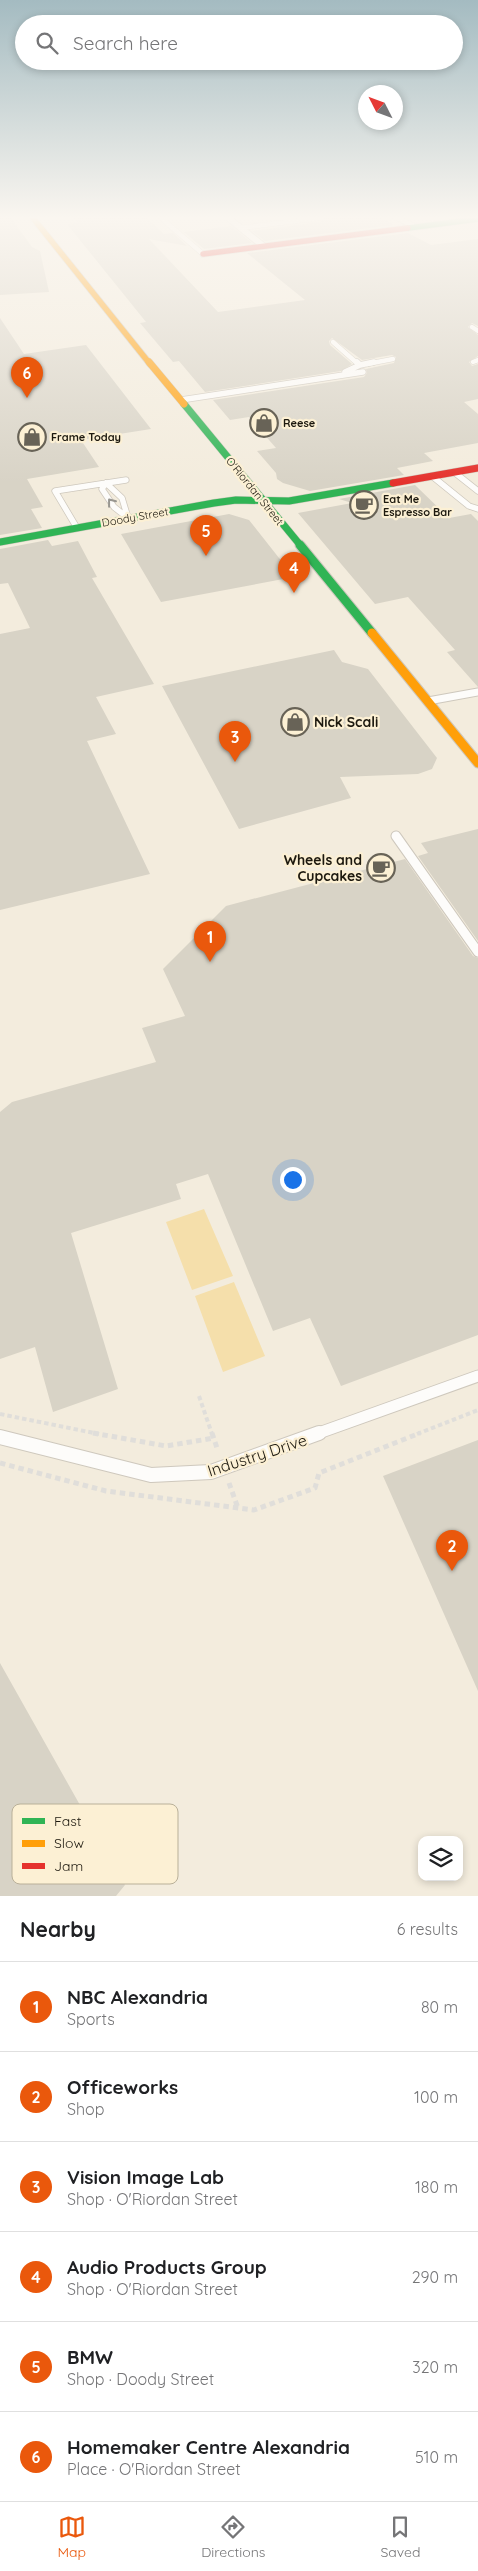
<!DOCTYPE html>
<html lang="en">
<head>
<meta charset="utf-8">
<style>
	body { margin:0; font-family:Quicksand,sans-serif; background:#f2f2f2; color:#202124 }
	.controls { position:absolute; right:15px; bottom:15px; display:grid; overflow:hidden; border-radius:10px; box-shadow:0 2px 8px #0003 }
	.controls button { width:45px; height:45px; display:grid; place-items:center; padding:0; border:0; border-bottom:1px solid #e0e0e0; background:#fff; color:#202124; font:25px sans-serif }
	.compass { position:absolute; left:358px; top:85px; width:45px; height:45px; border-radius:50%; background:#fff; box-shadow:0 2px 8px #0003; rotate:312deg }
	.you { position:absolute; left:292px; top:1179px; width:18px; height:18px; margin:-12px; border:4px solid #fff; border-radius:50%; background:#1a73e8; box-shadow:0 0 0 8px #1a73e833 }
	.badge { display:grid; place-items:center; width:32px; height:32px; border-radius:50%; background:#ea580c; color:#fff; font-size:16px; font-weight:700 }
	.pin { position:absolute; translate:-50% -41px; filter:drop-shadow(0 1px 2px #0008) }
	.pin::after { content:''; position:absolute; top:26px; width:18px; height:15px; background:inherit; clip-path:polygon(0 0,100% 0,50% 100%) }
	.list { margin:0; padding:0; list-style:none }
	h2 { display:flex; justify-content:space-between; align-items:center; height:65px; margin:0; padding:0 20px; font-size:21px }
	h2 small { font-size:16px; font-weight:400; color:#757577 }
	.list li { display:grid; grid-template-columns:32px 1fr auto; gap:15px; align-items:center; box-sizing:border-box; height:90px; padding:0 20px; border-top:1px solid #e0e0e0 }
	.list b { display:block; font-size:19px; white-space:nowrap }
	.list p { margin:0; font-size:16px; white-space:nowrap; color:#757577 }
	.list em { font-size:16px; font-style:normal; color:#757577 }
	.icon { flex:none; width:28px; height:28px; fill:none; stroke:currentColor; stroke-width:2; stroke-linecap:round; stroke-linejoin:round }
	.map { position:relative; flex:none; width:478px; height:1896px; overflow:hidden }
	.search { position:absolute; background:#fff; box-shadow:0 2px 8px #0003; left:15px; right:15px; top:15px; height:55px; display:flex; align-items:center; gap:12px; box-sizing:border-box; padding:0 18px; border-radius:28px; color:#757577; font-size:19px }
	.sheet { height:605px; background:#fff }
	nav { display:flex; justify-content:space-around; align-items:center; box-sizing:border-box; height:70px; border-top:1px solid #e0e0e0; background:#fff; font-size:14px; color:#757577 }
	nav a { display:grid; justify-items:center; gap:2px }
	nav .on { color:#ea580c }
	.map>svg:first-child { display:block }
	.green { fill:#f5dfab }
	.building { fill:#d8d3c6 }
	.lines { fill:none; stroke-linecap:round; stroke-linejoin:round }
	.lane-far5-casing { stroke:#cec8bd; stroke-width:5.5 }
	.lane-far4-casing { stroke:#cec8bd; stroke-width:7 }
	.lane-far3-casing { stroke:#cec8bd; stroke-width:9 }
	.lane-far2-casing { stroke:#cec8bd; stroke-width:11 }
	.lane-far1-casing { stroke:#cec8bd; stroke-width:13 }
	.lane-casing { stroke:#cec8bd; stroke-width:16 }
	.street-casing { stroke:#cec8bd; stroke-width:2 }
	.fast-far2-casing { stroke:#cec8bd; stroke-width:7 }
	.fast-far1-casing { stroke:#cec8bd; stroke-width:8 }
	.fast-casing { stroke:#cec8bd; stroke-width:11 }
	.slow-far2-casing { stroke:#cec8bd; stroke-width:7 }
	.slow-far1-casing { stroke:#cec8bd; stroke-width:8 }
	.slow-casing { stroke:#cec8bd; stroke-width:11 }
	.jam-far1-casing { stroke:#cec8bd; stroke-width:7 }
	.jam-casing { stroke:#cec8bd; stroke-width:8 }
	.path-far1 { stroke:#e0deda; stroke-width:4; stroke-dasharray:4.5 3; stroke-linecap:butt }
	.path { stroke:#e0deda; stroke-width:5; stroke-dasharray:5.5 4; stroke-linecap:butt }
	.lane-far5 { stroke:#fdfcfa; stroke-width:4.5 }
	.lane-far4 { stroke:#fdfcfa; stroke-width:5.5 }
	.lane-far3 { stroke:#fdfcfa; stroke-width:7 }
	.lane-far2 { stroke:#fdfcfa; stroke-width:9 }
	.lane-far1 { stroke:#fdfcfa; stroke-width:11 }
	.lane { stroke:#fdfcfa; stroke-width:14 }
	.street { fill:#fdfcfa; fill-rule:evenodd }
	.fast-far2 { stroke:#30b455; stroke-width:5.5 }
	.fast-far1 { stroke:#30b455; stroke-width:7 }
	.fast { stroke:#30b455; stroke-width:9 }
	.slow-far2 { stroke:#ff9f0a; stroke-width:5.5 }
	.slow-far1 { stroke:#ff9f0a; stroke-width:7 }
	.slow { stroke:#ff9f0a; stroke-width:9 }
	.jam-far1 { stroke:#e5322d; stroke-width:5.5 }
	.jam { stroke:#e5322d; stroke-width:7 }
	.oneway { stroke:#989690 }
	.labels { text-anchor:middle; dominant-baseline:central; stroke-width:4.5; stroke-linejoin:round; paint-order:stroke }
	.far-poi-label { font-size:11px; font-weight:bold; fill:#1d190f; stroke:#fcf0d4; text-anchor:start }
	.far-street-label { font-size:11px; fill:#1d190f; stroke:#fcf0d4 }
	.poi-label { font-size:14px; font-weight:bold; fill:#1d190f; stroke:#fcf0d4; text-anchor:start }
	.near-street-label { font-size:16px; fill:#1d190f; stroke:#fcf0d4 }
	.key { fill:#fcf0d4; stroke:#b9b099; stroke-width:1 }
	.key-label { font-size:14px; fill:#1d190f }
</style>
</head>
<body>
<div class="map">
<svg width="478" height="1896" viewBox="0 0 478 1896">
	<rect width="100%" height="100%" fill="#f3ecdd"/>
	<path class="green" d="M204 1209 233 1276 192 1290 166 1222Z
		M234 1282 265 1356 223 1372 195 1296Z"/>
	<path class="building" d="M0 218H11L32 247 40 251 49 292 0 295Z
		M74 218H147L164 234 173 233 187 246 149 239 218 312 305 300 247 253 408 233 431 245 478 239V326L472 323 468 327 478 335V356L469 362 472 366 478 364V399L464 402 478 414V443L424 453 433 461 397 468 404 475 310 491 283 483 277 479 276 473 257 451 276 448 249 417 230 420 213 400 364 377 367 373 366 369 394 363 396 357 392 355 362 360 332 338 329 341 330 345 352 364 341 371 205 392 179 361 173 362 140 323 146 322 67 224 78 223Z
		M323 218H382L394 225 265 241 252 231 320 222Z
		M231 226 252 243 204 249 184 232Z
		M0 318 24 354 86 345 151 429 81 440 99 467 27 479 43 507 31 509 42 528 0 535Z
		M415 485 449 518 471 514 478 521V687L447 652 455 650 408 597 375 604 298 513 352 503 339 499Z
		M229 514 249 520 294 577 161 602 121 534Z
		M48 540 52 546 78 541 97 577 92 578 154 684 96 697 116 734 87 741 150 874 0 910V634L30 628 8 583 0 584V549Z
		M334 650 342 662 368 669 437 758 432 769 418 774 340 777 351 798 239 829 162 686Z
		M478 829V941L418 856 428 853 421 843Z
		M405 859 473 956 478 958V1335L341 1386 310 1318 273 1331 208 1174 176 1184 181 1199 71 1233 118 1389 53 1412 35 1347 0 1359V1112L12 1102 156 1062 142 1028 185 1016 163 969 226 906Z
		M478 1440V1691L383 1476Z
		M0 1663 125 1885 116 1896H0Z"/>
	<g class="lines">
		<defs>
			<path id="lane-far5" d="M161 218 203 254
				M241 228 319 218
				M472 327 478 331
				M333 342 358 364
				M473 362 478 360
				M367 364 393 359"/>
			<path id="lane-far4" d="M360 365 374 362
				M345 372 360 365 357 362
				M181 400 363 372
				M454 472 478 491
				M432 476 469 506 478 509
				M106 483 102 489 114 507 128 518
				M106 483 122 498 128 518
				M77 528 55 491 126 480"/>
			<path id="lane-far3" d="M428 701 478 692"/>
			<path id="lane-far2" d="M396 836 478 952"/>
			<path id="lane-far1" d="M316 1434 478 1376"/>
			<path id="lane" d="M0 1437 151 1475 211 1472 319 1433"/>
			<path id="street" d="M224 218H233L268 246 261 248Z
				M393 218H403L421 227 414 229Z"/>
			<path id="fast-far2" d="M408 228 478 219"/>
			<path id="fast-far1" d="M184 404 301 546
				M0 542 214 503 236 500 289 501 393 483"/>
			<path id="fast" d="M300 545 372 633"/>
			<path id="slow-far2" d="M33 218 150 364"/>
			<path id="slow-far1" d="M149 362 184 404"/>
			<path id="slow" d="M372 633 478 763"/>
			<path id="jam-far1" d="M203 254 408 228"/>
			<path id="jam" d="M393 483 478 468"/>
		</defs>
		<use href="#lane-far5" class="lane-far5-casing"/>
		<use href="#lane-far4" class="lane-far4-casing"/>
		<use href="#lane-far3" class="lane-far3-casing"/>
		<use href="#lane-far2" class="lane-far2-casing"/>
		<use href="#lane-far1" class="lane-far1-casing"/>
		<use href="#lane" class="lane-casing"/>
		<use href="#street" class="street-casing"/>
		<use href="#fast-far2" class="fast-far2-casing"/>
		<use href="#fast-far1" class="fast-far1-casing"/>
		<use href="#fast" class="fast-casing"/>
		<use href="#slow-far2" class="slow-far2-casing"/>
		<use href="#slow-far1" class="slow-far1-casing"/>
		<use href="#slow" class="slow-casing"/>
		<use href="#jam-far1" class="jam-far1-casing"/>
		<use href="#jam" class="jam-casing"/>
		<path class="path-far1" d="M199 1396 212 1434
			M0 1414 99 1434
			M417 1434 478 1410"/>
		<path class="path" d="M93 1433 166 1446 214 1438
			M212 1433 218 1451
			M0 1463 106 1491 254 1510 315 1488 319 1473 420 1433
			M229 1483 238 1508"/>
		<use href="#lane-far5" class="lane-far5"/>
		<use href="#lane-far4" class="lane-far4"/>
		<use href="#lane-far3" class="lane-far3"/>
		<use href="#lane-far2" class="lane-far2"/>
		<use href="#lane-far1" class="lane-far1"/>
		<use href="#lane" class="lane"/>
		<use href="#street" class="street"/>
		<use href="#fast-far2" class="fast-far2"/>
		<use href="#fast-far1" class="fast-far1"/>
		<use href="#fast" class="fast"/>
		<use href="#slow-far2" class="slow-far2"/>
		<use href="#slow-far1" class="slow-far1"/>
		<use href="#slow" class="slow"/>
		<use href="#jam-far1" class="jam-far1"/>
		<use href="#jam" class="jam"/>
	</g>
	<defs><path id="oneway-chevron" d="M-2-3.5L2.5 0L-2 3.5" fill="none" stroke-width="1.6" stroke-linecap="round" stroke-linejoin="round" transform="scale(1.25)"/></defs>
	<use class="oneway" href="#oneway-chevron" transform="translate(111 502) rotate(-128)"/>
	<linearGradient id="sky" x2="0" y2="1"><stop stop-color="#a4bbc1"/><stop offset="0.45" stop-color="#faf6f0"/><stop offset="1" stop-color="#faf6f0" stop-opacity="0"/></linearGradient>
	<rect width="478" height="483" fill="url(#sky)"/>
	<defs>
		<symbol id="shop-ring" viewBox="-11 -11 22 22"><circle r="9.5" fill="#fcf0d4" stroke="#686357" stroke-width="1.5"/><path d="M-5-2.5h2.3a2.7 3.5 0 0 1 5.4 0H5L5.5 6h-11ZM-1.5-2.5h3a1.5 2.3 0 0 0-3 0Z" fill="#686357"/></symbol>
		<symbol id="cafe-ring" viewBox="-11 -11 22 22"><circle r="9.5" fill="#fcf0d4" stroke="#686357" stroke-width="1.5"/><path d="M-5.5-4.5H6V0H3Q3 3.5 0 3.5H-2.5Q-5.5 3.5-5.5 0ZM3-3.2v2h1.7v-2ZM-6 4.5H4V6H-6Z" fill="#686357"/></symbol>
	</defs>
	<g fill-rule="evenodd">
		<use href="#shop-ring" x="248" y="407" width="32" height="32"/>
		<use href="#shop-ring" x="16" y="421" width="32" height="32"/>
		<use href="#cafe-ring" x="348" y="489" width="32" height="32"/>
		<use href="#shop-ring" x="279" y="706" width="32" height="32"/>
		<use href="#cafe-ring" x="365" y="852" width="32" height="32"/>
	</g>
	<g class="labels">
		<g class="far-poi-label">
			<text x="283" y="423">Reese</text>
			<text x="51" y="437">Frame Today</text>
			<text x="383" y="499">Eat Me<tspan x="383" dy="13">Espresso Bar</tspan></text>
		</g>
		<g class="far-street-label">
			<text transform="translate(255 491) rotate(51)">O'Riordan Street</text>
			<text transform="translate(135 517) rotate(-10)">Doody Street</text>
		</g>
		<g class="poi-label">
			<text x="314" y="722">Nick Scali</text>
			<text x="362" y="860" text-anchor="end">Wheels and<tspan x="362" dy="16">Cupcakes</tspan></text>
		</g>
		<g class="near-street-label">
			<text transform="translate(257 1455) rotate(-18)">Industry Drive</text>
		</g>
	</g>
	<rect x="12" y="1804" width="166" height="80" rx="8" class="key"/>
	<rect x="22" y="1818" width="23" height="6" fill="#30b455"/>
	<rect x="22" y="1840" width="23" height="7" fill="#ff9f0a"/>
	<rect x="22" y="1863" width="23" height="6" fill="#e5322d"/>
	<g class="key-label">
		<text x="54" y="1826">Fast</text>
		<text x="54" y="1848">Slow</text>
		<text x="54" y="1871">Jam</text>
	</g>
</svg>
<div class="controls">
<button><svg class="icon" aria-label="layers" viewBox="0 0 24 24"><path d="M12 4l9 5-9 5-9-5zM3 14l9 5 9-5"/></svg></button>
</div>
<svg class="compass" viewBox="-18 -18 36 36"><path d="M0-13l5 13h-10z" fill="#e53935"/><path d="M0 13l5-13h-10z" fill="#757577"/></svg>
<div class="you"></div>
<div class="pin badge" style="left:210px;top:962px">1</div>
<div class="pin badge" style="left:452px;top:1571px">2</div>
<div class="pin badge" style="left:235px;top:762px">3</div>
<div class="pin badge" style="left:294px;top:593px">4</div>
<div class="pin badge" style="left:206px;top:556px">5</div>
<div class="pin badge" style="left:27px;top:398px">6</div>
<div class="search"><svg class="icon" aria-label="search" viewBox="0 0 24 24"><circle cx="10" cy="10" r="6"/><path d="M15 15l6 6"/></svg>Search here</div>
</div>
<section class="sheet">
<h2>Nearby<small>6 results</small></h2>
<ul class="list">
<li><span class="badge">1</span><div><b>NBC Alexandria</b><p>Sports</p></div><em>80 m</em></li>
<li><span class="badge">2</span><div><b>Officeworks</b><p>Shop</p></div><em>100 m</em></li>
<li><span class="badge">3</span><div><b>Vision Image Lab</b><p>Shop · O'Riordan Street</p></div><em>180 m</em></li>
<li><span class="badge">4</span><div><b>Audio Products Group</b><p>Shop · O'Riordan Street</p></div><em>290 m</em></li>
<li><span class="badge">5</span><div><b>BMW</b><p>Shop · Doody Street</p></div><em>320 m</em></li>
<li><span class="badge">6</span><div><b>Homemaker Centre Alexandria</b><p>Place · O'Riordan Street</p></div><em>510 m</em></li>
</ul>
</section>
<nav>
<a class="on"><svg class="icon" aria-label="map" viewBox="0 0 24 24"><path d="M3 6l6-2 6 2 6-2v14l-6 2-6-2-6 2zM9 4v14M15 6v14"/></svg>Map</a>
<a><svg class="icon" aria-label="directions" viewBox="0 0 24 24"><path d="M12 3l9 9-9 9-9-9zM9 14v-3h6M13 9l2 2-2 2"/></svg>Directions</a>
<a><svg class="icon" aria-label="saved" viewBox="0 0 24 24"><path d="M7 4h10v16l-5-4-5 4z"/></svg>Saved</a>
</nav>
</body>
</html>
